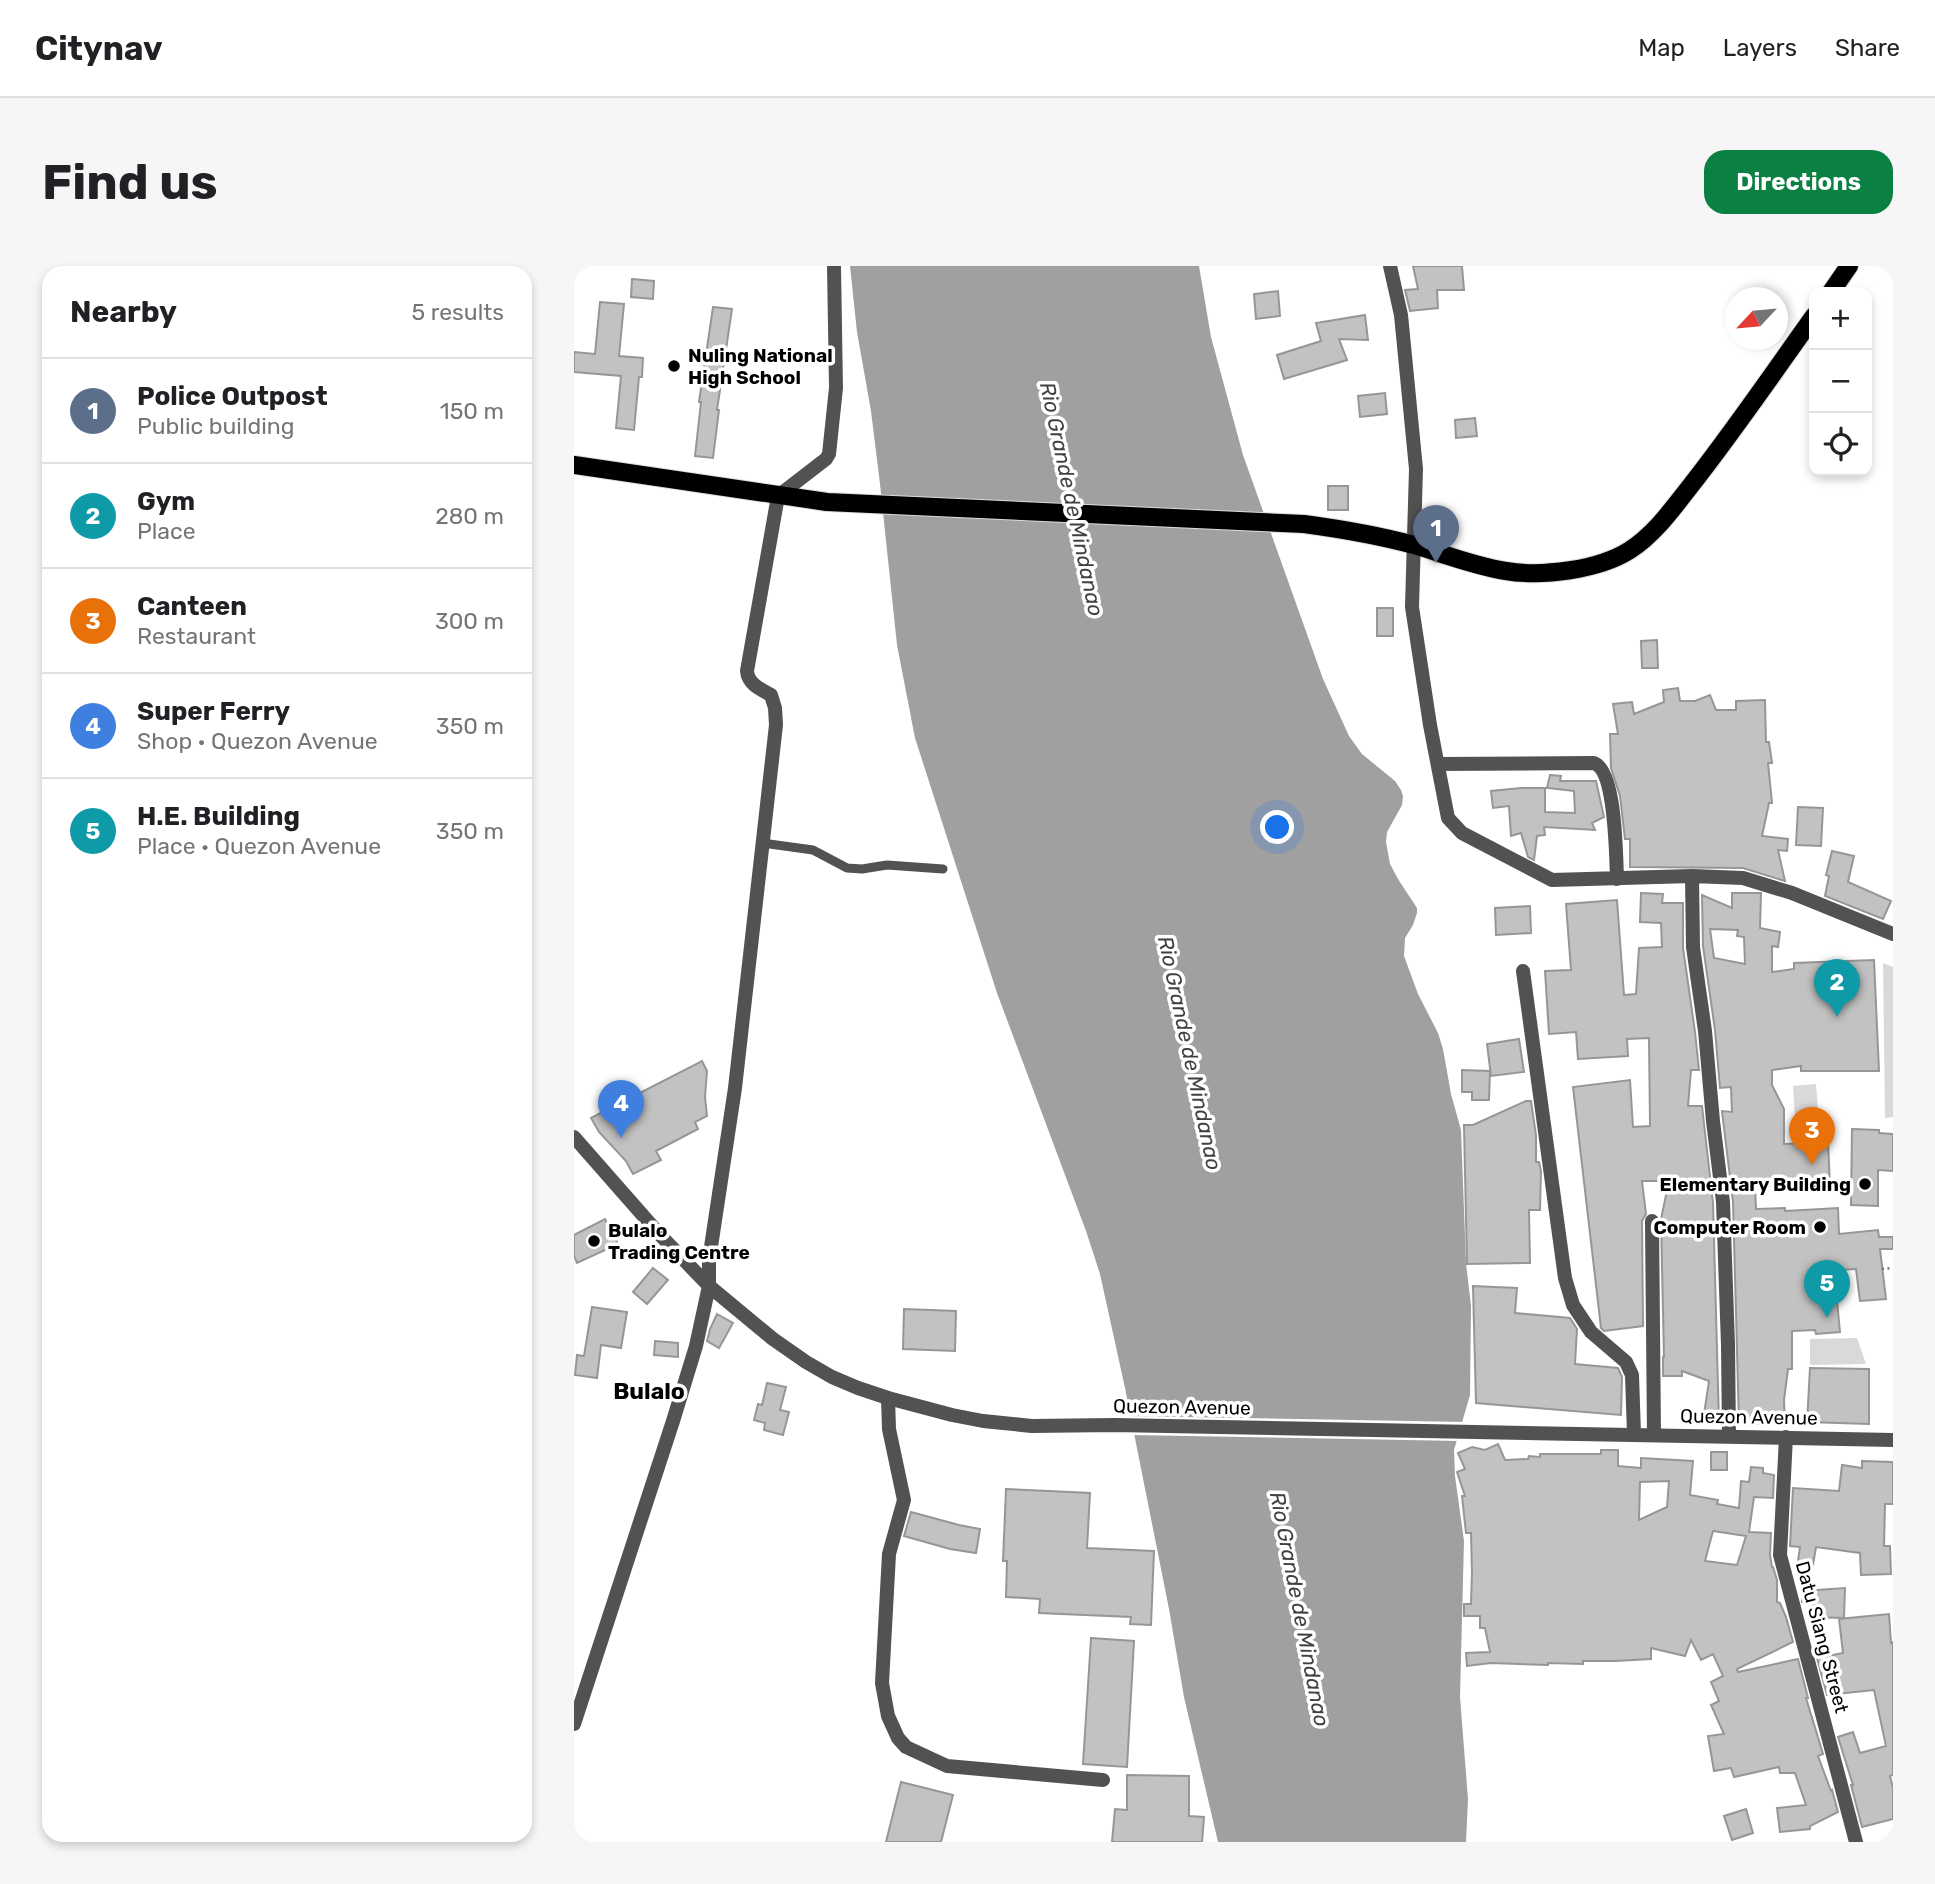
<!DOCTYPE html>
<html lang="en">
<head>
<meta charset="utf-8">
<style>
	body { margin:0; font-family:Rubik,sans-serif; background:#f6f6f6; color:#202124 }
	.controls { position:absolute; right:21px; top:21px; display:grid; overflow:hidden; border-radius:14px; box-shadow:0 4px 10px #0003 }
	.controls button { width:63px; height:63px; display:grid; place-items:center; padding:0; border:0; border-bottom:2px solid #e0e0e0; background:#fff; color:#202124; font:35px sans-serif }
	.compass { position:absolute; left:1151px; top:21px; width:63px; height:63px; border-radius:50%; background:#fff; box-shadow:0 4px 10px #0003; rotate:244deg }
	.you { position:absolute; left:704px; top:562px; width:24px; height:24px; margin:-18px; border:5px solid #fff; border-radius:50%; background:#1a73e8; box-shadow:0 0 0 10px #1a73e833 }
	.badge { display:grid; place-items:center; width:46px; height:46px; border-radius:50%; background:#0b8043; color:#fff; font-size:23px; font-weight:700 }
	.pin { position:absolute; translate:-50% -58px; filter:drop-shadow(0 2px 4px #0008) }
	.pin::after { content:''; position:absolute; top:37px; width:24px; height:21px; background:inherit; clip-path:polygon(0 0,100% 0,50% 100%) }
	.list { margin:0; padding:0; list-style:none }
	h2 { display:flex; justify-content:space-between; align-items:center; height:91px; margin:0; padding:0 28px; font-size:30px }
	h2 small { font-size:23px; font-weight:400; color:#757577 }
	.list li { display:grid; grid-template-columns:46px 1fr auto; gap:21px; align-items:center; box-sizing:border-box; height:105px; padding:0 28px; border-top:2px solid #e0e0e0 }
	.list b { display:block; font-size:26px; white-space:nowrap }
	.list p { margin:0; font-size:23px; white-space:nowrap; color:#757577 }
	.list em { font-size:23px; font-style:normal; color:#757577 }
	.icon { flex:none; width:38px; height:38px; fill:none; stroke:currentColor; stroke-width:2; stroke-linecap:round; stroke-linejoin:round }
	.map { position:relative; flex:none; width:1319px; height:1576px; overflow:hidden; border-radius:21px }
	header { display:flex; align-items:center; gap:42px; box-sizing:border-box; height:98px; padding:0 35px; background:#fff; border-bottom:2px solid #e0e0e0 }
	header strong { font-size:33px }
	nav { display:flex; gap:38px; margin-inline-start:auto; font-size:24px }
	.intro { display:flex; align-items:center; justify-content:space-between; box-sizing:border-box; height:168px; padding:0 42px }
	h1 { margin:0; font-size:49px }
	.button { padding:18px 32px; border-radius:21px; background:#0b8043; color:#fff; font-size:24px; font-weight:700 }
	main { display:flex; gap:42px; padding:0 42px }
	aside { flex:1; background:#fff; border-radius:21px; box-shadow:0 4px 10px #0003 }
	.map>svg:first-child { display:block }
	.green { fill:#d9d9d9 }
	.water { fill:#a0a0a0 }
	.pier { fill:#fff }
	.building { fill:#c2c2c2; stroke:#969696; stroke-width:2; fill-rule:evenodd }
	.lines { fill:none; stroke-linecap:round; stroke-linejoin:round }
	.primary-casing { stroke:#dbdbdb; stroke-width:20 }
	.path { stroke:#747474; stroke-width:2.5; stroke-dasharray:2 3.5; stroke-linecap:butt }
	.service { stroke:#525252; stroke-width:9 }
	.minor { stroke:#525252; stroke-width:14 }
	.tertiary { stroke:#525252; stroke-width:14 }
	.primary { stroke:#000; stroke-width:18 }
	.poi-dot { fill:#000; stroke:#fff; stroke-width:2.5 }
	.labels { text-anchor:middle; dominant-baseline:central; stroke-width:7; stroke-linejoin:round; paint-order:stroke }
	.poi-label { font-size:19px; font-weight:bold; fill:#000; stroke:#fff; text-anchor:start }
	.street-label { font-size:19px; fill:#000; stroke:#fff }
	.water-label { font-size:21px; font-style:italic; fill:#414141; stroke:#fff }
	.quarter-label { font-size:23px; font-weight:bold; fill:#000; stroke:#fff }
</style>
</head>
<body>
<header>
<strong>Citynav</strong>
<nav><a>Map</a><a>Layers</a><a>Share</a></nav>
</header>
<div class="intro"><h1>Find us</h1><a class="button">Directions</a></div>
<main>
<aside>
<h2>Nearby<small>5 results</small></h2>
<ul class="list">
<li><span class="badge" style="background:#5c6f8a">1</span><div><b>Police Outpost</b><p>Public building</p></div><em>150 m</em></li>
<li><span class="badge" style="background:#0f9aa8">2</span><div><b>Gym</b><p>Place</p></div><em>280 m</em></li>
<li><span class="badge" style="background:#e8710a">3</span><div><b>Canteen</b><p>Restaurant</p></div><em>300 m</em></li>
<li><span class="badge" style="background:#3f7fe0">4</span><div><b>Super Ferry</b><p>Shop · Quezon Avenue</p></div><em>350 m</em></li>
<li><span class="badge" style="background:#0f9aa8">5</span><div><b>H.E. Building</b><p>Place · Quezon Avenue</p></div><em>350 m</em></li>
</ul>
</aside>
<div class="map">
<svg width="1319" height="1576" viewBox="0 0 1319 1576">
	<rect width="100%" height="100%" fill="#fff"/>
	<path class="green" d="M1309 697 1319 701V851L1311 852Z
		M1242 818 1246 868 1222 870 1219 820Z
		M1283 1072 1292 1098 1236 1099V1073Z"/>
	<path class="water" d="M276 0H625L637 71 669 189 749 413 775 470 788 488 821 515 827 524 829 530 828 539 813 566 812 576 816 598 824 613 843 642V647L839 659 831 672 830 690 844 728 864 767 869 783 877 828 887 864 892 997 897 1040 896 1129 880 1184 881 1210 890 1275 886 1431 894 1533 892 1576H644L610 1431 595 1343 551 1122 526 1008 512 965 423 727 341 472 323 379 306 218 297 145 283 66Z"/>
	<path class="pier" d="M554 1150 892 1156 886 1175 557 1169Z"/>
	<path class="building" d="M839 0H888L890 24H863L864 42 836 45 831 24 844 23Z
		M58 13 80 15 79 33 57 31Z
		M704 25 706 50 682 53 680 28Z
		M26 36 50 38 45 90 69 92 68 111H65L60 164 42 162 47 110 0 106V86L21 88Z
		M139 41 158 43 143 144H145L139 192 121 190 127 136H125Z
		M791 49 794 74 765 73 773 94 710 113 703 89 747 75 742 57Z
		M811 127 813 148 786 151 784 130Z
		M901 152 903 170 882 172 881 154Z
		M754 220H774V244H754Z
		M803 342H819V370H803Z
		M1083 374 1084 402H1068L1067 375Z
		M1104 422 1106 435H1121L1136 429 1142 444H1162V435L1191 434 1192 476H1195L1198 497H1194L1198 537H1195L1188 570 1214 573 1213 585 1204 584 1211 615 1169 602 1056 601V573H1051L1046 530 1037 502 1036 468H1044L1039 438 1058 436 1060 448 1090 436 1089 424Z
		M976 509 987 510 986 515H1022L1030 551 1018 557 1021 564 970 561 971 569 963 570 960 594 954 591 947 567 937 570 935 540 919 542 917 525 947 522H971V546L1001 547 1000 525 973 522Z
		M1224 541 1249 542 1247 580 1222 579Z
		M1258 585 1280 590 1274 616 1317 635 1309 653 1251 630 1255 610 1252 609Z
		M1067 627 1089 628 1088 637H1109V682L1121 766 1125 804H1117L1114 840H1128L1139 937 1145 1157 1129 1155 1135 1115 1108 1105V1110H1089V1091H1090L1087 953 1095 915H1068L1072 948 1068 955 1069 1060 1030 1065 1027 1062 999 821 1056 814 1059 861 1076 860 1075 772 1053 773 1054 790 1004 793 1002 766 975 768 971 705 997 704 992 638 1043 634 1050 729 1062 728 1065 682 1088 681 1087 657 1066 656Z
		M1158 627H1187L1186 662 1206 666 1204 681 1198 680V706L1220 703V697L1300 694 1305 805H1227V800L1198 804V819L1210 843V878L1254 876 1256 920 1222 921 1181 919 1182 943 1211 942V945L1264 942 1265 968 1304 964 1305 971H1319V983H1306L1312 1033 1286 1035 1282 1003 1249 1005 1253 1036 1263 1035 1266 1066 1242 1068 1241 1064 1218 1065V1103H1214L1210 1134 1211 1157 1165 1158 1159 936 1148 845 1158 846 1157 821 1146 822 1141 764 1129 680 1128 629 1158 642ZM1136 663 1164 664 1163 670 1170 671 1171 698 1140 692Z
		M956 640 957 667 922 669 921 642Z
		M945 773 950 806 917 810 913 778Z
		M128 795 133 805 131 831 133 850 121 856 124 863 82 885 87 894 59 908 52 895 25 866 17 852Z
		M888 804 916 805 915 834H898V826H888Z
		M952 835H957L962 869V896H965L967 905 966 944H955L956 997 893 998 890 859H899Z
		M1278 863 1305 864V867L1319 868V905L1304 904V940L1277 939Z
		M31 953 44 978 3 997 0 990V969Z
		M79 1002 94 1014 73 1038 59 1026Z
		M899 1020 943 1022 941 1047 996 1052 1003 1063 1001 1098 1044 1102 1048 1111 1047 1149 902 1137Z
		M18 1041 53 1046 47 1082 27 1079 23 1112 1 1109 3 1089 10 1090Z
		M330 1043 382 1045 381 1085 329 1083Z
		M143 1048 159 1057 145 1082 133 1075 136 1063Z
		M81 1075 104 1077V1091L80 1089Z
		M1236 1102 1295 1103V1158L1233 1156Z
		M193 1117 212 1121 206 1144 215 1146 209 1169 190 1164 191 1157 180 1154 184 1138 188 1139Z
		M924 1178 931 1194 954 1193 955 1190 966 1191V1188H1027V1184H1044V1200L1067 1202V1192L1119 1195 1116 1229 1144 1234 1143 1238 1165 1242 1167 1215 1175 1216 1177 1201 1189 1202V1207L1200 1209 1199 1232 1180 1231 1175 1266 1197 1267 1196 1289 1198 1301H1199L1203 1314V1336L1206 1337 1212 1351 1219 1376 1163 1403 1164 1406 1224 1393 1234 1432H1232L1249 1488 1244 1490 1257 1525 1258 1524 1264 1546 1236 1560V1563L1206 1566 1203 1542 1232 1539 1221 1507H1206L1205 1501 1160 1511 1157 1502 1140 1505 1134 1470 1150 1468 1137 1439 1145 1435 1137 1416 1149 1410 1139 1388 1127 1394 1117 1374 1111 1390 1077 1382V1393L1041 1395H1009V1398L974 1397V1399L917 1397 893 1400 892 1387 916 1386 911 1362H906V1350H890V1338H897L898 1307 897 1267H892L888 1230H891L883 1206 891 1203 884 1187 898 1181 911 1184ZM1095 1215 1093 1241 1065 1254 1066 1216ZM1139 1265 1172 1270 1163 1299 1131 1295Z
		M1137 1186H1153V1204H1137Z
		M1288 1195 1319 1196V1238H1311L1310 1280H1316L1317 1308 1287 1309 1286 1287 1242 1281 1238 1305 1223 1302 1226 1281 1216 1280 1219 1222 1265 1225 1268 1199 1288 1202Z
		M432 1223 516 1227 513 1282 580 1285 577 1359 556 1358 557 1351 465 1347 466 1333 432 1331 433 1295H429Z
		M337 1246 385 1259 406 1263 402 1287 376 1283 330 1270Z
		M1271 1322 1270 1352 1235 1351V1335L1228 1336V1325Z
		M1315 1348 1317 1377 1319 1376V1509L1316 1510 1319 1522V1553L1288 1561 1277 1519H1279L1264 1471 1279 1466 1286 1487 1312 1480 1300 1424 1253 1429 1243 1392 1269 1387 1265 1353Z
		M517 1372 560 1375 553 1501 509 1498Z
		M553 1509 615 1510V1550L630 1551 628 1576H538L541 1543 553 1544Z
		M327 1516 379 1529 367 1576H312Z
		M1172 1543 1179 1567 1158 1574 1150 1550Z"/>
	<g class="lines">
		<defs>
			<path id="primary" d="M1257 26 1275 0
				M0 199 253 236 730 258C767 263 803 269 840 279 870 288 900 300 932 305 968 311 1025 304 1056 284 1081 268 1100 241 1118 218 1161 163 1200 106 1240 50"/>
		</defs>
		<use href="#primary" class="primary-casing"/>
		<path class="path" d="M1308 1003 1319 1002"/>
		<path class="service" d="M188 577 239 584 273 602 288 603 313 599 369 603"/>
		<path class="minor" d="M816 0 827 49 842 203 838 341 856 459 874 552 888 567 978 614 1118 610 1169 612 1218 627 1319 668
			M864 498 1020 497C1042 505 1042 590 1043 613
			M1118 610 1119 681 1131 765 1139 855 1149 936 1154 1079 1155 1170
			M949 705 991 1012 999 1039 1017 1066 1052 1096 1058 1109 1060 1168
			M1078 955 1080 1169
			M135 1020V994L161 822 202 459 201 442 197 429C186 423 174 418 173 405L204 230 252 193 255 188 262 122 260 0
			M314 1132 315 1163 330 1234 315 1288 308 1417 314 1450 324 1472 332 1481 373 1500 529 1514
			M1212 1171 1206 1289 1282 1576"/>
		<path class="tertiary" d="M0 871 87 970 135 1020 199 1073 232 1096 258 1111 284 1122 314 1132 378 1149 409 1155 458 1160 540 1159 1319 1174
			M0 1458 99 1155 122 1080 135 1020"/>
		<use href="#primary" class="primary"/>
	</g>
	<g class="poi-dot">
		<circle cx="100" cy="100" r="7"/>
		<circle cx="1291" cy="918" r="7"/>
		<circle cx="1246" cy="961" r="7"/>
		<circle cx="20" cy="975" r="7"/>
	</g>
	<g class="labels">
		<g class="poi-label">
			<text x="114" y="89">Nuling National<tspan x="114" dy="22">High School</tspan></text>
			<text x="1277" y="918" text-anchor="end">Elementary Building</text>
			<text x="1232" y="961" text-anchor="end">Computer Room</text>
			<text x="34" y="964">Bulalo<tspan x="34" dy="22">Trading Centre</tspan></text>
		</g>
		<g class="street-label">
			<text transform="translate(608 1141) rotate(1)">Quezon Avenue</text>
			<text transform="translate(1175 1151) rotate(1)">Quezon Avenue</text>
			<text transform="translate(1248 1371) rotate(75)">Datu Siang Street</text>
		</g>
		<g class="water-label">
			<text transform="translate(498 233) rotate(78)">Rio Grande de Mindanao</text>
			<text transform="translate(616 787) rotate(78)">Rio Grande de Mindanao</text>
			<text transform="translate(726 1343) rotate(79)">Rio Grande de Mindanao</text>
		</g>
		<g class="quarter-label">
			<text x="75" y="1125">Bulalo</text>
		</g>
	</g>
</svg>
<div class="controls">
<button>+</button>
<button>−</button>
<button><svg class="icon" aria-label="locate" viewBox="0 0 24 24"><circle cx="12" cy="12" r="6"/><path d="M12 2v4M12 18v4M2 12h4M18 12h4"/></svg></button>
</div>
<svg class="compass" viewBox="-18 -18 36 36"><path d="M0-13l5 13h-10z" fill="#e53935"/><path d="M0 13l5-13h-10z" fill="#757577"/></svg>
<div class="you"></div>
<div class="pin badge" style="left:862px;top:297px;background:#5c6f8a">1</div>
<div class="pin badge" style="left:1263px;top:751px;background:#0f9aa8">2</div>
<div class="pin badge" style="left:1238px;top:899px;background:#e8710a">3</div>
<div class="pin badge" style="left:47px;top:872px;background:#3f7fe0">4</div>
<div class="pin badge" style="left:1253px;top:1052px;background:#0f9aa8">5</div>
</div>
</main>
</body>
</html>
